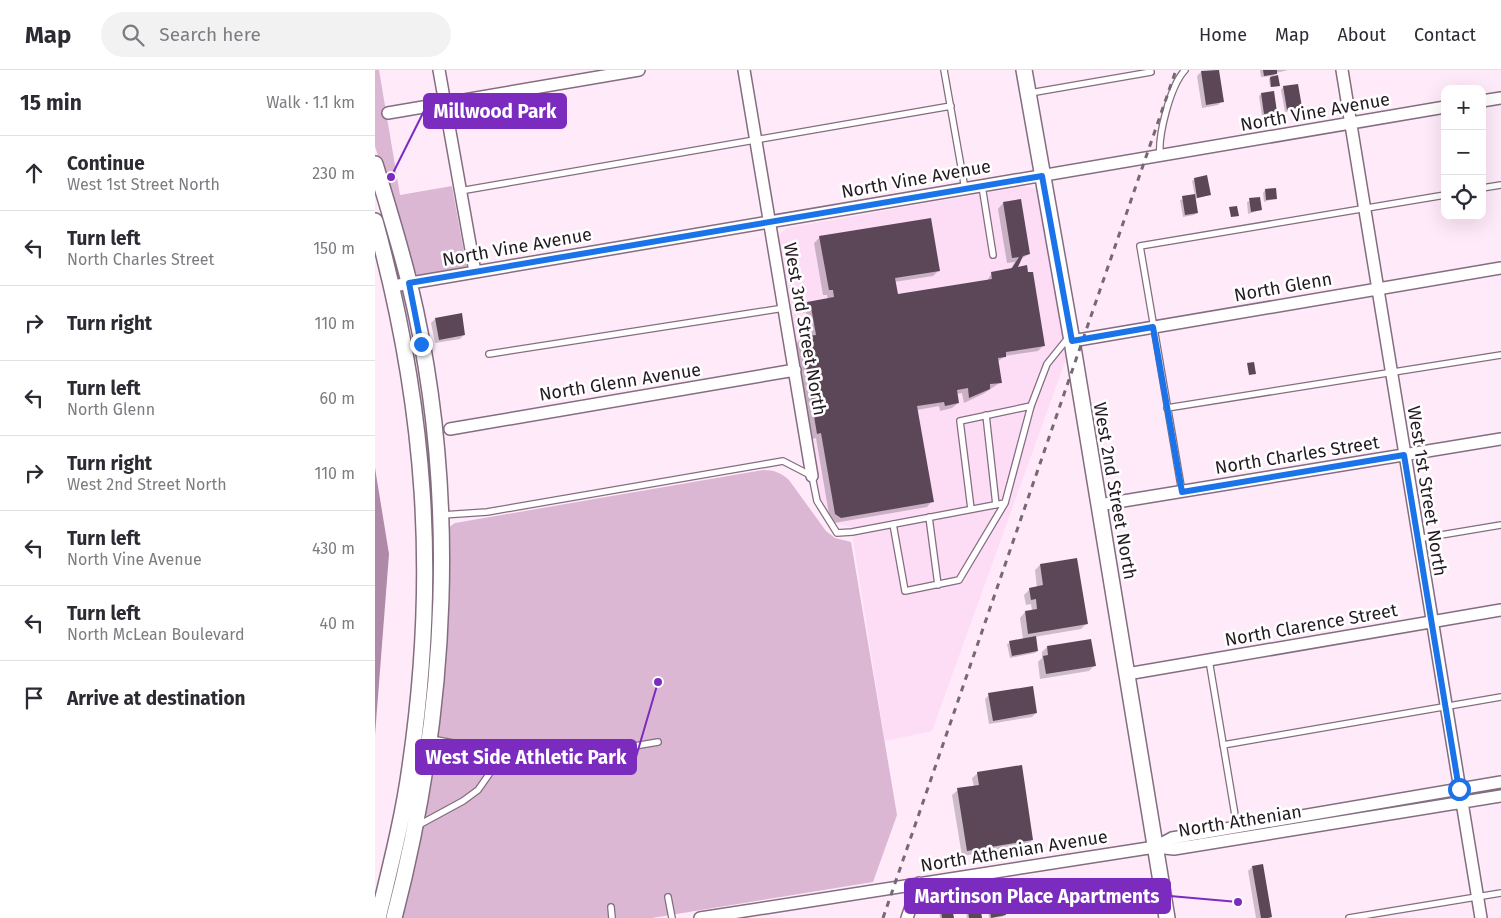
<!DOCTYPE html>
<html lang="en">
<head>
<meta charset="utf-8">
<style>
	body { margin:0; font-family:"Fira Sans",sans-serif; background:#f2f2f3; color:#2b2b33 }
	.controls { position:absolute; right:15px; top:15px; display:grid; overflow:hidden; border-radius:10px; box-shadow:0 5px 20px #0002 }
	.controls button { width:45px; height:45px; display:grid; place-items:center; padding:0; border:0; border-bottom:1px solid #e1e1e2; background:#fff; color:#2b2b33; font:25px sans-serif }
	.stop { position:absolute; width:15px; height:15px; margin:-11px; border:4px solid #1a73e8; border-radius:50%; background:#fff }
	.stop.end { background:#1a73e8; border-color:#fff; box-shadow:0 1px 5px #0008 }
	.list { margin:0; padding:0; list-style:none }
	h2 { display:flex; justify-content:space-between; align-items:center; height:65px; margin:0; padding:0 20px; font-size:21px }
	h2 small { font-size:16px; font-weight:400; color:#7c7c81 }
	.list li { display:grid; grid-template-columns:32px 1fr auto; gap:15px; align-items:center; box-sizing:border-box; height:75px; padding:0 20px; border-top:1px solid #e1e1e2 }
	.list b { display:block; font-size:19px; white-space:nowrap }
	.list p { margin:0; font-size:16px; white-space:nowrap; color:#7c7c81 }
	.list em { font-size:16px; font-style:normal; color:#7c7c81 }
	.icon { flex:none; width:28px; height:28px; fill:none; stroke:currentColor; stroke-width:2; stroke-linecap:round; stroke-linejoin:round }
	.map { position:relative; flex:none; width:1126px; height:848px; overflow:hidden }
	header { display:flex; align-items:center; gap:30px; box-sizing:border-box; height:70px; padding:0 25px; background:#fff; border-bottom:1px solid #e1e1e2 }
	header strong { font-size:24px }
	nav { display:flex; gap:28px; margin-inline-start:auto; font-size:18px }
	.search { width:350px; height:45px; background:#f2f2f3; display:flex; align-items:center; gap:12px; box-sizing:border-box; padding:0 18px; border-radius:28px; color:#7c7c81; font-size:19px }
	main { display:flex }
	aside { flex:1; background:#fff }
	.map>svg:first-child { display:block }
	.built { fill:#fddcf6 }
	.green { fill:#dbb7d4 }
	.water { fill:#af89a8 }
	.shadow { fill:#0003 }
	.building { fill:#5c4758 }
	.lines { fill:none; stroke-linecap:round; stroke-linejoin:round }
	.lane-casing { stroke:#836d7f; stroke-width:8 }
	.street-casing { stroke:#836d7f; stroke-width:14 }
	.secondary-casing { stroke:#836d7f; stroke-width:18 }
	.lane { stroke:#fff; stroke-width:5.5 }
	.street { stroke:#fff; stroke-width:11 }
	.secondary { stroke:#fff; stroke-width:15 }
	.rail { stroke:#766973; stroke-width:3; stroke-dasharray:6 6; stroke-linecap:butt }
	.route { stroke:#1a73e8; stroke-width:6 }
	.labels { text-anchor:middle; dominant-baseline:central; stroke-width:5; stroke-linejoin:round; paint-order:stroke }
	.street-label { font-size:18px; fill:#231a21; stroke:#fff }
	.leader { fill:none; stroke:#7b2cbf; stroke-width:2 }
	.callout-dot { fill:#7b2cbf; stroke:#fff; stroke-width:2 }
	.callout { fill:#7b2cbf; stroke:#7b2cbf; stroke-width:2 }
	.callout-label { font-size:19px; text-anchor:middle; font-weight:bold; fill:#fff }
</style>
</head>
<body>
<header>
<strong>Map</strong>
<div class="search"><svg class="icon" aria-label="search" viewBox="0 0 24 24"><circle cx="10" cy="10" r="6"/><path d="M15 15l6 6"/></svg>Search here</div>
<nav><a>Home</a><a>Map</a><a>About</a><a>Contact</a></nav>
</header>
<main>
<aside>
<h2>15 min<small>Walk · 1.1 km</small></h2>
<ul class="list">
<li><svg class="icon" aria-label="ahead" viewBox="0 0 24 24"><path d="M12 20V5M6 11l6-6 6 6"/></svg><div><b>Continue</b><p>West 1st Street North</p></div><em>230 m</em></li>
<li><svg class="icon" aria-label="left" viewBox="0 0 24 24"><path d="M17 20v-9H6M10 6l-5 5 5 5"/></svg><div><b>Turn left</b><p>North Charles Street</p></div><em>150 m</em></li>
<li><svg class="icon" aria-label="right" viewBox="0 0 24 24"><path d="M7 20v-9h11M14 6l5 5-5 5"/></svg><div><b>Turn right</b></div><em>110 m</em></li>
<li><svg class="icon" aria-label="left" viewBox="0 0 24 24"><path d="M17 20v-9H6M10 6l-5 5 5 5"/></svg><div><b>Turn left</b><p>North Glenn</p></div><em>60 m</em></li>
<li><svg class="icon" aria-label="right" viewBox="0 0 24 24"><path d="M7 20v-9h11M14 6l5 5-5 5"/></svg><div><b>Turn right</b><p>West 2nd Street North</p></div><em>110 m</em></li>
<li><svg class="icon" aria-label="left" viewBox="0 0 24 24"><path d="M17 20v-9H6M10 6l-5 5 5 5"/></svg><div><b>Turn left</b><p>North Vine Avenue</p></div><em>430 m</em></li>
<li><svg class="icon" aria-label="left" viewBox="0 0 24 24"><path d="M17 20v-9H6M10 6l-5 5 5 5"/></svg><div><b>Turn left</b><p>North McLean Boulevard</p></div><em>40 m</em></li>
<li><svg class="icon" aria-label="arrive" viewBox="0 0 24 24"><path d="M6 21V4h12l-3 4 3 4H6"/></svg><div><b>Arrive at destination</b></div></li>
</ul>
</aside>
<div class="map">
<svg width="1126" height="848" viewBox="0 0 1126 848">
	<rect width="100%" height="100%" fill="#ffeafa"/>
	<path class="built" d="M648 116 662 119 691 289 557 661 510 671 476 457 458 453 450 444 444 427 403 169 406 163 412 158Z"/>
	<path class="green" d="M0 0H4L25 125 77 116 92 199 43 206 37 201 0 76Z
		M388 400C400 400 406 403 414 410L451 461 460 468 476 472 522 745 498 812 277 848H25L73 458 80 453Z"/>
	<path class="water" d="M0 398 14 484 0 665Z"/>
	<path class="shadow" d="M842 0 847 31 843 35 827 38 822 6 826 2Z
		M885 0H913L901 3 897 8 902 16 895 17 894 9 897 6 886 7Z
		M908 17 926 37 923 39 910 42 906 20Z
		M886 24 901 42 898 44 887 46 884 26Z
		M820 109 834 125 820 129 822 143 819 145 808 147 805 130 820 126 817 111Z
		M890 120 901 128 889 132 888 123Z
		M884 128 885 140 873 144 872 132Z
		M628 133 654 184 644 190 641 198 668 276 663 281 630 286 622 292 626 312 608 324 589 333 587 323 581 324 583 333 577 338 565 341 564 336 542 340 557 431 552 437 459 453 455 450 441 368 437 369 421 274 427 268 435 267 431 242 428 243 427 239 433 233 453 230 452 225H448L439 173 445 167 564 200 558 206 519 212 522 226 612 211 617 203 635 200 640 192 632 193 623 139Z
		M60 249 89 265 85 269 60 273 56 253Z
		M665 495 711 554 706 559 659 567 662 581 660 583 635 588 632 574 648 569 645 548 650 542 657 541 656 534 651 535 649 525 655 519 662 518 660 500Z
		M672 577 719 596 714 601 665 609 663 592 667 588V582Z
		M614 625 661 643 657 647 614 654 610 629Z
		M603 703 657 770 652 776 587 786 577 725 583 720 599 717 597 708Z
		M877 797 896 847 894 848H881L873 801Z
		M613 826 630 845 627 847 614 848 611 828Z
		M592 830 606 848H592L589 833Z
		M566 835 578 848H565L563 837Z"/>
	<path class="building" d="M844 0 849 32 831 35 826 1Z
		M888 0H902V4L889 6Z
		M903 5 905 16 896 17 895 7Z
		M923 14 927 37 912 40 908 16Z
		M899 21 902 42 889 44 886 23Z
		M832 105 836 125 822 128 819 108Z
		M901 118 902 129 891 130 890 119Z
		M820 124 823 143 810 145 807 126Z
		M885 127 887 140 876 142 874 128Z
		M646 129 655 184 648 186 643 197 652 195 653 202H658L670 276 631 282V287L623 288 627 313 615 314V319L594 328 593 318 582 320 584 333 570 336 569 332 542 336 559 432 466 448 460 444 446 363 442 364 426 267 441 265 436 237 433 238 432 232 459 227 458 220H454L444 166 556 148 565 201 520 208 523 224 617 209 616 202 637 198 644 187 637 188 628 132Z
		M862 136 864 146 856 147 854 137Z
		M87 243 90 265 64 270 60 248Z
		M879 292 881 304 874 305 872 293Z
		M702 488 713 554 653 564 650 541 662 539 661 529 656 530 654 518 668 515 665 494Z
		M661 566 663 581 637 586 634 571Z
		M716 569 721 596 671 604 668 586 673 585 672 576Z
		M658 616 662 643 618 651 613 623Z
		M647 695 658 770 592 781 582 718 604 715 602 702Z
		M888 794 897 847 893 848H886L877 796Z
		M627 822 631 845 616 848 613 825Z
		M604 827 607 848H594L591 829Z
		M576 832 579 848H567L565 833Z"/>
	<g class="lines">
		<defs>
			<path id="lane" d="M569 0 590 119
				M655 23 776 2
				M785 86C783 65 795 16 810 0
				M607 116 618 185
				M1107 118 1126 115
				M85 121 576 36
				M114 284 409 238
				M792 338 1126 285
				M611 345 621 435
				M807 422 765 176 1070 125
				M596 439 585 351 656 336
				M67 445 112 442 408 391 437 406 442 431 462 463 477 462 630 433 656 336 672 294 693 268
				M554 447 563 515
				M518 454 530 521 584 510 630 433
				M1042 469 1126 455
				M834 590 862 757
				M56 669 78 673 112 701 283 672
				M848 675 1126 627
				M42 756 88 731 103 720 117 700
				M293 827 297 848
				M236 837 237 848
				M974 848 1126 823"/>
			<path id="street" d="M64 0 100 202
				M369 0 437 406
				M967 0 1106 848
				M1107 31 1126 28
				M13 43 264 0
				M18 216 1070 37
				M697 271 1126 198
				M75 359 420 300
				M724 435 1126 369
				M752 604 1126 540
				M780 777 797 768 1126 712
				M325 848 780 777 799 779 1126 726
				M532 848 544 813"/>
			<path id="secondary" d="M649 0 697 271 792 848
				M0 94C12 133 24 172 34 212 85 421 73 641 19 848
				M0 151C51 337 63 506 35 697 28 748 15 798 3 848"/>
		</defs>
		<use href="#lane" class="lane-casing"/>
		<use href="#street" class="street-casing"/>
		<use href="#secondary" class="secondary-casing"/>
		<use href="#lane" class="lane"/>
		<use href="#street" class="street"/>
		<use href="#secondary" class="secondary"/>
		<path class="rail" d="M508 848 801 0"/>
	</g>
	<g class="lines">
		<path class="route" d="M46 274 34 213 667 106 697 271 778 257 807 422 1029 385 1084 719"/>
	</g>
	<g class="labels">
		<g class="street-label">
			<text transform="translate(940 42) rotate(-10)">North Vine Avenue</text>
			<text transform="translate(541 109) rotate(-10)">North Vine Avenue</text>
			<text transform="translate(142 177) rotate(-10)">North Vine Avenue</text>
			<text transform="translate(908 217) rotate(-10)">North Glenn</text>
			<text transform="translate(430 259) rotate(80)">West 3rd Street North</text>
			<text transform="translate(245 312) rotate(-9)">North Glenn Avenue</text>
			<text transform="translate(922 385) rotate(-9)">North Charles Street</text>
			<text transform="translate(740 421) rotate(80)">West 2nd Street North</text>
			<text transform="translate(1052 421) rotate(81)">West 1st Street North</text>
			<text transform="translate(936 555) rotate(-10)">North Clarence Street</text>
			<text transform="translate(865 751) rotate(-9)">North Athenian</text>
			<text transform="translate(639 781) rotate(-9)">North Athenian Avenue</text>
		</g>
	</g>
	<path class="leader" d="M16 107L49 41M283 612L261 687M863 832L795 826"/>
	<g class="callout-dot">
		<circle cx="16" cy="107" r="5"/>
		<circle cx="283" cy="612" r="5"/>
		<circle cx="863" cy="832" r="5"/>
	</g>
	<g class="callout">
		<rect x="49" y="24" width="142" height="34" rx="5"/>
		<rect x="41" y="670" width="220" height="34" rx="5"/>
		<rect x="530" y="809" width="265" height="34" rx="5"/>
	</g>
	<g class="callout-label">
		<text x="120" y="48">Millwood Park</text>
		<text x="151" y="694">West Side Athletic Park</text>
		<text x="662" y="833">Martinson Place Apartments</text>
	</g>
</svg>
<div class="controls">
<button>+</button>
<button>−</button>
<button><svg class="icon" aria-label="locate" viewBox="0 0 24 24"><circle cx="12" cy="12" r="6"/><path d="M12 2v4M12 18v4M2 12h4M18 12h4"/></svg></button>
</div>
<div class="stop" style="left:1084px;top:719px"></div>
<div class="stop end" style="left:46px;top:274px"></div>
</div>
</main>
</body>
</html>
